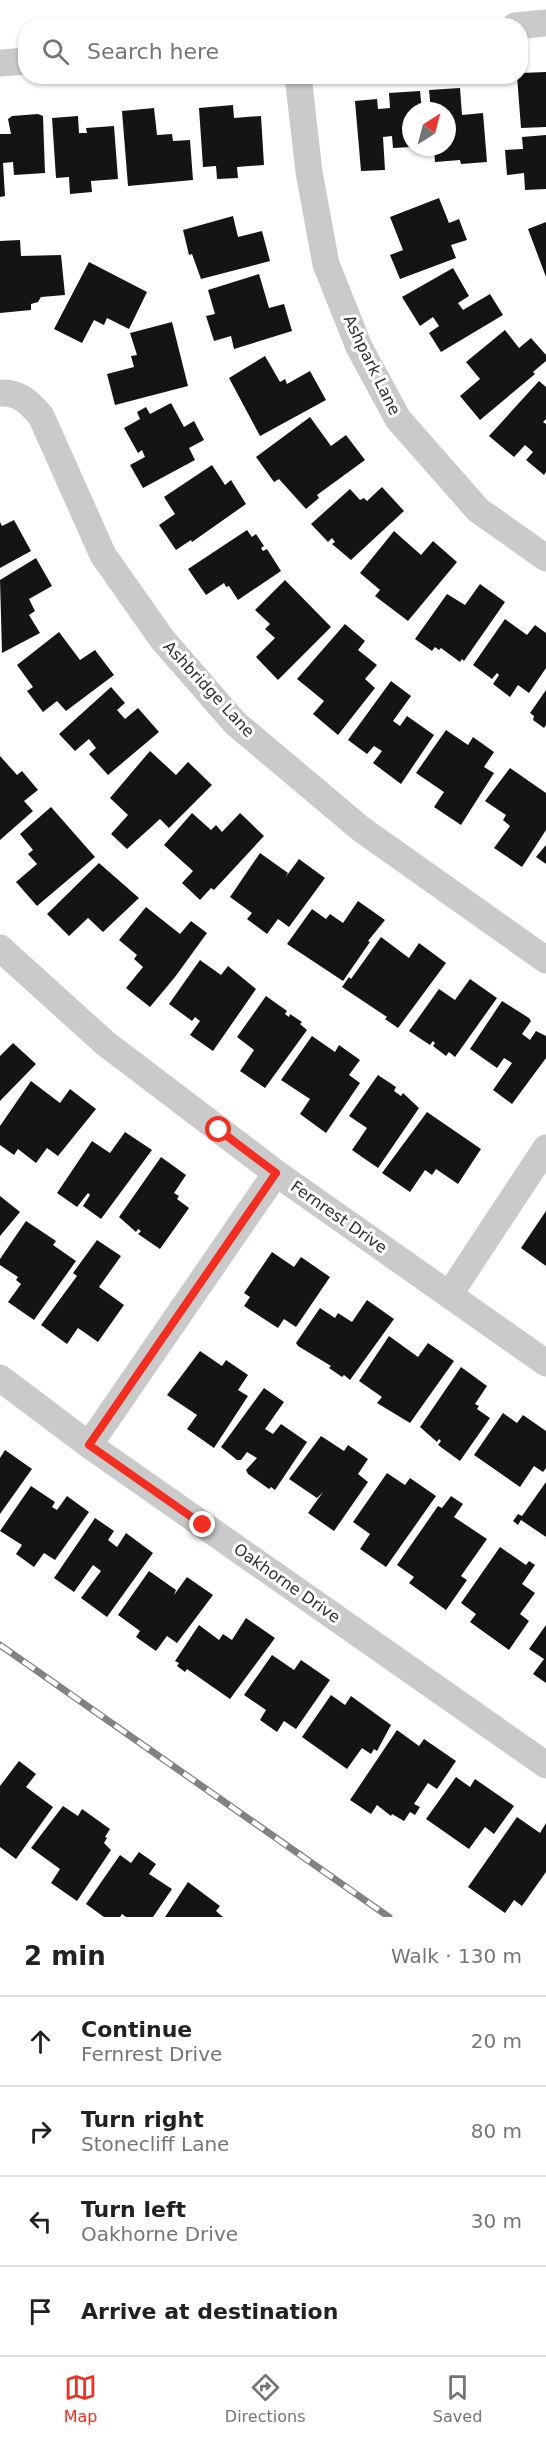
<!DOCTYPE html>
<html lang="en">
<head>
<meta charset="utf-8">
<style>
	body { margin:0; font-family:"DejaVu Sans",sans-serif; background:#f2f2f2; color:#202124 }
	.compass { position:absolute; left:402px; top:102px; width:54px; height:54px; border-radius:50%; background:#fff; box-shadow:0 2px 4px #0004; rotate:36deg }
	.stop { position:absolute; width:18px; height:18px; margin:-14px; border:4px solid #f12e21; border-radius:50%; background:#fff }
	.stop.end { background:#f12e21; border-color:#fff; box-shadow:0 2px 6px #0008 }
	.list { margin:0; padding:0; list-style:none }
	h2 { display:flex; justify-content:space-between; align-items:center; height:78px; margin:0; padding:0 24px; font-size:26px }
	h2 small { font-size:20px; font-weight:400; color:#757577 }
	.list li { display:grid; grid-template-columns:39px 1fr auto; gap:18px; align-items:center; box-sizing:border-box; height:90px; padding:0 24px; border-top:2px solid #e0e0e0 }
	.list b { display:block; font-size:22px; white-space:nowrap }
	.list p { margin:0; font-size:20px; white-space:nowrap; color:#757577 }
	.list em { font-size:20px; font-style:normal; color:#757577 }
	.icon { flex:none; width:33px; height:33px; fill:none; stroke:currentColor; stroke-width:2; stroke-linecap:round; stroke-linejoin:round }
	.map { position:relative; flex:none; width:546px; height:1917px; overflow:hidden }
	.search { position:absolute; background:#fff; box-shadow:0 2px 4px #0004; left:18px; right:18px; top:18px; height:66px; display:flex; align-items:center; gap:15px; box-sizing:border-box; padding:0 21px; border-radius:24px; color:#757577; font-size:22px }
	.sheet { height:438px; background:#fff }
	nav { display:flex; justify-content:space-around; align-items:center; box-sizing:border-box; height:84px; border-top:2px solid #e0e0e0; background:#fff; font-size:16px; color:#757577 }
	nav a { display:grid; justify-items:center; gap:3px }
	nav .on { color:#f12e21 }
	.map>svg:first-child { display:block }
	.building { fill:#141414 }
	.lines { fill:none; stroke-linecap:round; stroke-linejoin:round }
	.minor { stroke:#cacaca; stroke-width:27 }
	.rail-casing { stroke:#828282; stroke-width:7 }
	.rail { stroke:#fff; stroke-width:4.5; stroke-dasharray:14; stroke-linecap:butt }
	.route { stroke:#f12e21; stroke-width:8 }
	.labels { text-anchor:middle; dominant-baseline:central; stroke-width:6; stroke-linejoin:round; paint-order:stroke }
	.street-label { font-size:16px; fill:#2d2d2d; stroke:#fff }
</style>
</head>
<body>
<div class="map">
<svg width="546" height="1917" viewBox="0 0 546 1917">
	<rect width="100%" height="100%" fill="#fff"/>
	<path class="building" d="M546 72V127L521 128 517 76H520V73Z
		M460 88 462 115 483 113 487 162 461 164 460 160 435 162 434 147H447V111H431L429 90Z
		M420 91 422 111H411V147L393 148 392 136 383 137 385 170 361 171 355 101 377 99 378 109 390 108 389 93Z
		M233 105 234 118 261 116 264 165 237 167 238 178 217 179 216 166 203 167 199 108Z
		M154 108 157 135 172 134 173 141 190 140 193 180 128 186 122 111Z
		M38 114 43 116 45 173 14 175 13 162 3 163 5 196 0 197V134H11L8 119 12 116Z
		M78 116 79 133H87L86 128 114 126 118 179 91 181 92 192 70 194 69 177 56 178 52 118Z
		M546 135V189L525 190 524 173 507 175 505 150 523 149 522 137Z
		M439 198 449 223 459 219 467 240 451 245 456 258 400 279 390 255 403 250 390 217Z
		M233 216 238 237 262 231 270 261 201 279 192 254 189 255 183 230Z
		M546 222V277L528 229Z
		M20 240 21 256 61 255 65 295 41 297 38 302 31 304V310L0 313V241Z
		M89 262 147 292 129 329 107 318 104 325 94 320 82 343 54 329Z
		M453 268 469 296 458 303 463 310 490 294 503 315 441 352 429 333 439 326 433 317 420 326 402 297Z
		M259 274 269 308 284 304 292 331 234 349 231 336 214 341 206 316 215 314 208 290Z
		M172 322 188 386 115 405 107 374 134 367 131 356 137 355 130 333Z
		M505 330 519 348 531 338 546 355V361L533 372 535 374 480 420 460 396 480 379 466 362Z
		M265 356 280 382 285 379 287 384 310 371 326 400 260 436 229 378Z
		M539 381 546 387V419L543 422 546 424V472L544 475 526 460 533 452 525 445 514 457 489 436Z
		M171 403 184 427 194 421 204 440 189 448 195 460 143 488 130 465 145 457 142 450 138 453 124 428 140 419 137 412 146 407 150 414Z
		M310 417 331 446 346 435 365 460 317 495 319 498 306 509 279 479 274 482 256 457Z
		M212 465 225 485 231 480 246 504 192 542 191 540 176 550 159 525 175 514 164 497Z
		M382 487 404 511 351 560 332 544 335 542 332 538 328 542 311 524 350 489 360 500 364 498 367 501Z
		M14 520 31 551 0 568V522L2 526Z
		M247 530 252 537 256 534 264 546 261 548 263 551 267 549 281 571 238 600 229 586 226 587 224 583 206 595 188 569Z
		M394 531 421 555 433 541 457 562 408 621 375 596 380 590 360 573Z
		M36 558 52 586 29 599 35 611 29 615 40 633 2 653 0 580Z
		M285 580 331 627 278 680 256 657 275 638 265 629 270 624 255 610Z
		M480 584 505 602 464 661 462 659 460 662 441 648 439 650 435 647 432 651 415 639 447 594 465 605Z
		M505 619 527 635 535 625 546 633V668L529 693 518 685 510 697 493 684 499 675 497 673 492 679 473 665Z
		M345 624 365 641 358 650 377 665 365 679 375 688 338 735 313 714 324 701 297 679Z
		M59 632 80 660 95 650 114 675 66 711 57 701 43 712 27 691 33 687 17 665Z
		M391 681 411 696 393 721 400 726 407 716 434 735 401 784 373 763 382 751 374 746 367 754 348 740Z
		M111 687 125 703 117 710 125 719 138 708 159 732 108 775 89 754 96 748 89 739 75 751 59 734Z
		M546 690V725L544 728 533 720 534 716 530 713Z
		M446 730 468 745 473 737 494 752 484 767 494 773 461 825 434 807 444 792 416 773Z
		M150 751 176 775 188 762 212 785 169 828 160 819 127 849 111 834 128 815 110 798Z
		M0 756 17 775 22 771 38 790 24 801 33 811 0 840Z
		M510 768 546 793V830L522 867 494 848 510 826 503 820 506 815 485 801Z
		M51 807 95 857 37 906 16 882 37 864 28 854 33 850 20 834Z
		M192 813 211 830 216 825 222 832 240 813 264 836 214 890 211 888 200 900 182 883 193 871 164 845Z
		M546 845V864L536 857Z
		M260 853 288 873 285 878 299 859 325 878 289 927 278 919 267 934 247 919 252 913 230 897Z
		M99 863 139 898 103 932 88 918 69 936 47 914Z
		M358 901 385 920 368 941 370 942 343 981 287 944 312 909 326 919 330 914 343 923Z
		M146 907 180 934 191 921 207 933 175 977 150 1007 126 988 143 967 134 959 137 955 119 940Z
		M381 937 409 958 419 943 446 963 398 1028 385 1019 387 1017 342 987 349 977 351 979Z
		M200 960 221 975 228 966 256 989 213 1051 190 1035 200 1021 195 1017 192 1021 169 1004Z
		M470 979 497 998 455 1057 449 1052 446 1056 433 1046 435 1043 433 1041 430 1045 409 1031 439 989 455 1000Z
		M266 996 287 1011 285 1014 289 1017 290 1014 302 1022 300 1024 307 1030 265 1088 240 1071 254 1050 237 1037Z
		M502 1001 529 1018 531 1021 522 1034 530 1040 536 1031 546 1036V1058L512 1104 493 1090 512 1063 504 1058 497 1068 470 1049Z
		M312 1036 335 1052 339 1045 360 1060 349 1075 360 1083 326 1133 300 1114 310 1099 281 1080Z
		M13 1043 36 1064 0 1101V1056Z
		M378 1075 396 1087 394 1091 401 1096 403 1093 419 1108 378 1168 352 1150 367 1128 349 1116Z
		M31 1081 60 1103 70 1089 96 1109 58 1156 47 1148 36 1163 18 1149 14 1155 0 1145V1126Z
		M427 1112 481 1149 458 1184 436 1169 432 1175 425 1170 410 1192 382 1173Z
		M125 1132 152 1150 101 1219 83 1206 90 1195 88 1193 77 1207 57 1193 92 1141 110 1153Z
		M161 1157 186 1175 174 1193 179 1196 177 1199 189 1208 160 1249 138 1234 141 1231 138 1229 136 1232 119 1217Z
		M0 1196 20 1212 0 1236Z
		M546 1211V1266L521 1248Z
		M26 1221 56 1241 53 1245 76 1261 34 1320 8 1302 21 1284 16 1280 18 1277 0 1265V1259Z
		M97 1240 121 1256 99 1287 124 1305 98 1342 78 1328 67 1344 41 1325 77 1276 73 1273Z
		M272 1252 294 1267 301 1257 330 1277 296 1327 284 1319 278 1328 244 1306 250 1297 244 1293Z
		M367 1300 394 1319 350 1380 344 1375 342 1377 329 1368 331 1366 298 1346 296 1343 320 1308 335 1318 338 1313 352 1322Z
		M389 1336 418 1357 428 1343 454 1361 410 1423 377 1403 382 1397 359 1381Z
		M200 1351 222 1366 226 1360 248 1375 238 1390 248 1396 214 1448 187 1429 197 1415 167 1395Z
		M461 1367 487 1386 475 1404 479 1406 477 1409 490 1418 460 1461 438 1445 441 1441 439 1439 437 1442 420 1427Z
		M264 1388 284 1402 265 1429 273 1434 281 1424 307 1442 275 1490 271 1487 269 1489 248 1474 246 1470 257 1458 247 1452 241 1460H237L221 1447Z
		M503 1413 517 1423 523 1415 546 1431V1468L543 1472 534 1466 520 1487 474 1455Z
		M321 1436 344 1451 348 1445 368 1459 358 1474 368 1482 334 1531 308 1513 323 1492 317 1498 289 1479Z
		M5 1450 32 1469 0 1514V1458Z
		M387 1473 405 1485 410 1478 436 1496 386 1567 360 1549 370 1534 353 1522Z
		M546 1482V1537L521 1520 518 1525 513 1521 518 1514 522 1516Z
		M31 1486 55 1502 52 1507 57 1510 67 1496 89 1512 55 1560 44 1553 34 1567 16 1554 22 1545 0 1531Z
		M451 1496 463 1504 454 1517 487 1539 461 1576 467 1580 446 1610 409 1583 414 1577 397 1565 438 1506 442 1508Z
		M95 1518 114 1531 108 1540 117 1547 126 1533 153 1553 107 1617 81 1598 101 1571 93 1565 74 1592 54 1578Z
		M500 1547 526 1565 529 1561 535 1565 522 1584 535 1593 520 1614 529 1621 509 1650 470 1622 476 1614 461 1603Z
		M149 1571 176 1590 174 1595 187 1577 213 1595 177 1643 167 1636 156 1651 136 1637 140 1631 118 1615Z
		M246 1618 275 1638 230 1699 187 1669 185 1672 177 1666 179 1663 175 1661 199 1625 219 1640 223 1634 232 1640Z
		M546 1625V1683L533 1674 544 1659 529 1649Z
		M272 1655 294 1670 301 1660 330 1680 296 1729 284 1721 277 1732 260 1720 266 1710 244 1695Z
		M331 1695 345 1705 351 1696 391 1725 377 1751 374 1749 371 1754 362 1748 347 1769 302 1737Z
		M397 1730 419 1746 424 1739 456 1761 437 1789 428 1783 414 1804 420 1807 415 1815 410 1812 404 1821 392 1814 391 1816 377 1805 371 1814 350 1800Z
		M19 1761 36 1774 26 1787 53 1807 16 1859 0 1847V1786Z
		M456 1777 470 1787 475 1779 514 1806 494 1834 485 1827 469 1849 426 1819Z
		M63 1806 78 1816 82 1809 110 1829 105 1837 107 1838 104 1843 111 1850 77 1901 51 1883 60 1869 31 1848Z
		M517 1817 540 1833 546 1823V1872L522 1906 514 1900 505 1913 468 1887Z
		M139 1852 156 1864 149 1874 172 1889 153 1917H126L122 1914 120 1917H104L86 1904 120 1855 131 1863Z
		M188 1882 220 1906 216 1911 223 1917H165Z"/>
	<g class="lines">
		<path class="minor" d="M515 26 546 23
			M0 63 26 61
			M298 76 309 172 326 264 359 347 398 419 478 510 546 558
			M0 393C19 392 29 402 41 416L103 555 162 639 235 723 361 829 546 960
			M0 948 105 1043 276 1173 546 1363
			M449 1295 546 1148
			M0 1378 89 1445 546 1765
			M89 1445 276 1173"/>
		<defs>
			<path id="rail" d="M0 1645 389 1917"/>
		</defs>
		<use href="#rail" class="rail-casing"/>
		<use href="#rail" class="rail"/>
	</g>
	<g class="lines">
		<path class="route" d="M203 1525 89 1445 276 1173 219 1130"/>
	</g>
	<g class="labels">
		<g class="street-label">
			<text transform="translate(372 365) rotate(64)">Ashpark Lane</text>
			<text transform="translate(209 689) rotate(47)">Ashbridge Lane</text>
			<text transform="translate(339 1217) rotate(35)">Fernrest Drive</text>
			<text transform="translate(287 1583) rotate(35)">Oakhorne Drive</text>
		</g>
	</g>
</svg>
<svg class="compass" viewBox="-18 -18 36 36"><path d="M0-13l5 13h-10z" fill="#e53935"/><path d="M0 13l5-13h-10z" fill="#757577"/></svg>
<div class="stop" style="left:219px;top:1130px"></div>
<div class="stop end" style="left:203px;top:1525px"></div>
<div class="search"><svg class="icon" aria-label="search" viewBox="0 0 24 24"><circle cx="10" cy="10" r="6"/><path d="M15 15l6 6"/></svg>Search here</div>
</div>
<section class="sheet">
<h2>2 min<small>Walk · 130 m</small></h2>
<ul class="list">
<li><svg class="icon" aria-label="ahead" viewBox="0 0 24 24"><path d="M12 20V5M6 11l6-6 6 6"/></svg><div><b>Continue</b><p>Fernrest Drive</p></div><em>20 m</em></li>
<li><svg class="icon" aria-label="right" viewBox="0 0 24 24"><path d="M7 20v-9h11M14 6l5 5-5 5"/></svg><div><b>Turn right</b><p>Stonecliff Lane</p></div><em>80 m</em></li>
<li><svg class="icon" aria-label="left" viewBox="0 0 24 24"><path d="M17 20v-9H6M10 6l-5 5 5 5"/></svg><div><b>Turn left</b><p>Oakhorne Drive</p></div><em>30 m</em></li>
<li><svg class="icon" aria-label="arrive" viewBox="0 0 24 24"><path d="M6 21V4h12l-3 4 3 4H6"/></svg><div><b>Arrive at destination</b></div></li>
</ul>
</section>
<nav>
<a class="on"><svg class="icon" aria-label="map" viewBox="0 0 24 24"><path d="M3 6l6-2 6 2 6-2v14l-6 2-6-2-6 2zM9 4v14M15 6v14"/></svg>Map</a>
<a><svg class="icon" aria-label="directions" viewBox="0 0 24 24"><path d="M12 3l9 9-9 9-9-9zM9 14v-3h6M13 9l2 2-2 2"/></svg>Directions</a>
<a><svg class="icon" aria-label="saved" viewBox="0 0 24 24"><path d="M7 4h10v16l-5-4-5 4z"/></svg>Saved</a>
</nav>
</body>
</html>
